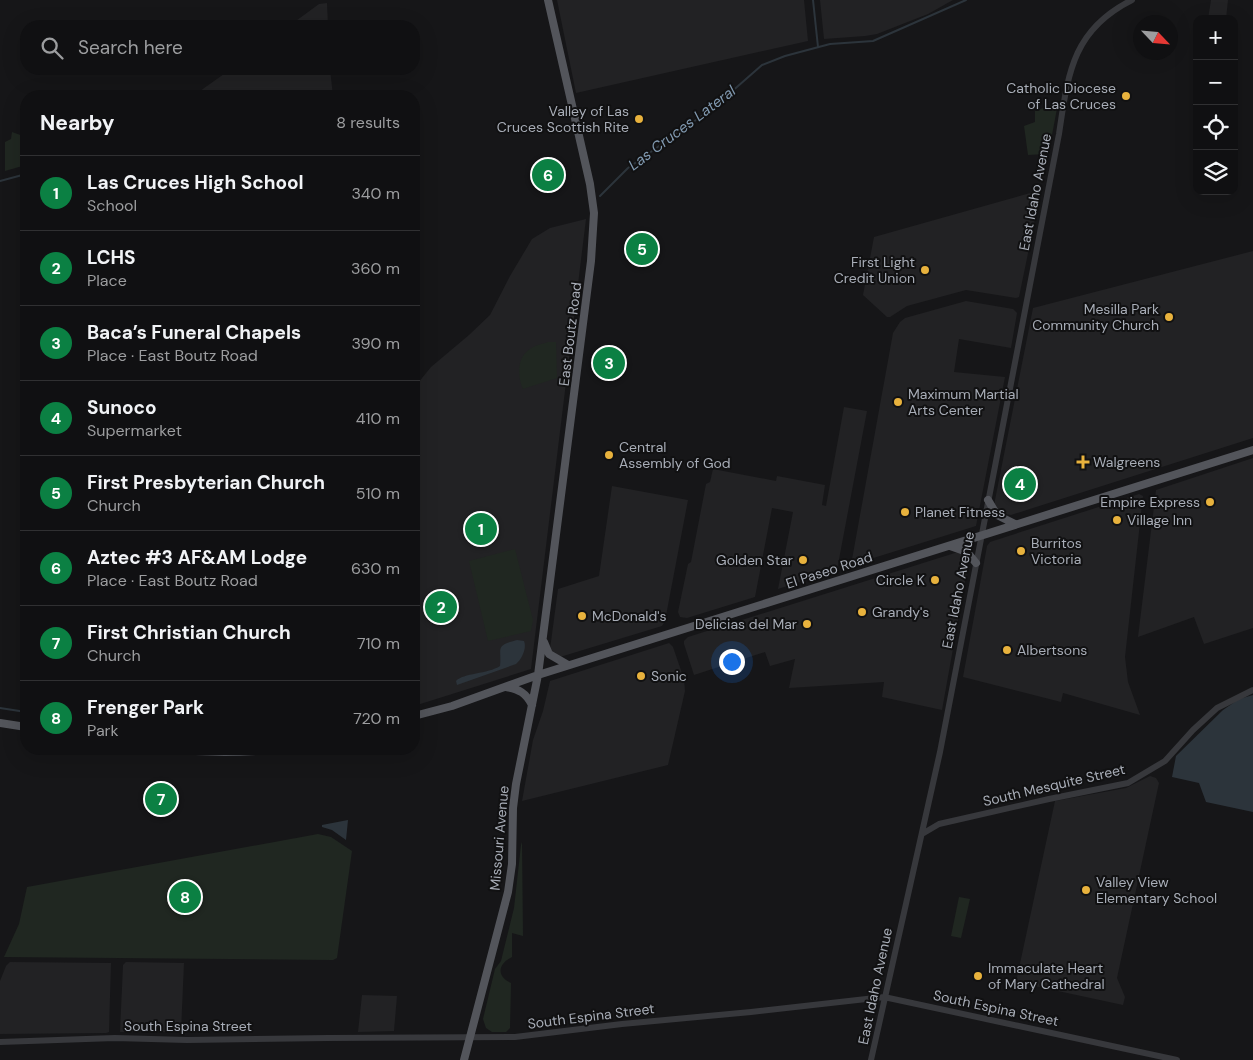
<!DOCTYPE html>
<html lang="en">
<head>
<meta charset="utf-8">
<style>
	body { margin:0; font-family:"DM Sans",sans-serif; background:#19191b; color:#f1f3f6 }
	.controls { position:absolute; right:15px; top:15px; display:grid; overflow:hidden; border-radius:10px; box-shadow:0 5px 20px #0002 }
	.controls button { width:45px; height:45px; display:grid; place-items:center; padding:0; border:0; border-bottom:1px solid #303032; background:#101012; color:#f1f3f6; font:25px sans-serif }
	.compass { position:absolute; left:1133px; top:15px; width:45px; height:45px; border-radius:50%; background:#101012; box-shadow:0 5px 20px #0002; rotate:116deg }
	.you { position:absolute; left:731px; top:661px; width:18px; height:18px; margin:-12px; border:4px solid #fff; border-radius:50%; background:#1a73e8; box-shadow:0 0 0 8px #1a73e833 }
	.badge { display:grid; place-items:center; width:32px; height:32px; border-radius:50%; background:#0b8043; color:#fff; font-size:16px; font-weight:700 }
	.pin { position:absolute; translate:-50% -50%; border:2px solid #fff; box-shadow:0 1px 5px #0006 }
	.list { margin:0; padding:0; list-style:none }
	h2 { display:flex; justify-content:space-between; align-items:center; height:65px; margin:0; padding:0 20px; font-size:21px }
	h2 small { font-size:16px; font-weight:400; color:#9c9d9f }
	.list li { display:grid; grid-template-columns:32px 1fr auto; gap:15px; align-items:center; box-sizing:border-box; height:75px; padding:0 20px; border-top:1px solid #303032 }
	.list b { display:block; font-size:19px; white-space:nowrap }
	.list p { margin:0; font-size:16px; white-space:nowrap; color:#9c9d9f }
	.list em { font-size:16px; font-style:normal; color:#9c9d9f }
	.icon { flex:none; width:28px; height:28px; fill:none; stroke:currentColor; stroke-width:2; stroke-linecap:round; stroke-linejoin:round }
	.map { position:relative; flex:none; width:1253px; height:1060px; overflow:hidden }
	.search { position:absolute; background:#101012; box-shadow:0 5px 20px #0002; left:20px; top:20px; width:400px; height:55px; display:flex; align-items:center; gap:12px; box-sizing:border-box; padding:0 18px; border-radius:20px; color:#9c9d9f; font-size:19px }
	.panel { position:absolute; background:#101012; box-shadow:0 5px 20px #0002; left:20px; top:90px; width:400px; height:665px; border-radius:20px }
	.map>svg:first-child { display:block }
	.built { fill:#222224 }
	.green { fill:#202721 }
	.water { fill:#2c343b }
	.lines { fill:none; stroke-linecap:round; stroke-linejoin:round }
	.stream { stroke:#2c343b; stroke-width:2 }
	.minor { stroke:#37383c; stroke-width:6 }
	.major { stroke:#53555b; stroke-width:8 }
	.poi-dot { fill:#e8b23d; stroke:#111112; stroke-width:2 }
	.labels { text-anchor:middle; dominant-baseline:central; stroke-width:4; stroke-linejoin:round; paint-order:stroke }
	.poi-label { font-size:14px; fill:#a8adb7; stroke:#111112; text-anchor:start }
	.street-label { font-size:14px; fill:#a8adb7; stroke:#111112 }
	.water-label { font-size:15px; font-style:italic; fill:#8199b0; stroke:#111112 }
</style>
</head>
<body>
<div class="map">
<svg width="1253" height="1060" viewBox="0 0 1253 1060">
	<rect width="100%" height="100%" fill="#161618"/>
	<path class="built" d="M557 0H804L808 41 576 93Z
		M820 0H953L928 14 877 34 865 36 824 39Z
		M1211 0H1228L1226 19H1208Z
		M327 3 328 26H289L319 4Z
		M231 69H330L333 96H193Z
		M1041 190 1019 297 1016 298 966 290 907 306 890 317H887L863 295 874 237Z
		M586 219 531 669 414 706V388L431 367 469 335 490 315 510 276 532 239 550 228Z
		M1253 251V438L1011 515 1000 513 995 504V500L1033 308Z
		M966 301 1013 309 1017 313 1011 348 959 339 954 372 1005 377 976 526 851 565 893 333 900 322 905 318Z
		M844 407 867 411 837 570 778 589 793 512 772 508 755 597 687 618 680 617 678 612 688 564 691 562 706 484 710 482 713 469 776 481 777 476 825 485 822 505 826 506Z
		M1253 458V628L1204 644 1194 617 1138 637 1156 490Z
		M612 486 688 500 665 621 662 626 560 657 552 653 550 649 558 589 599 576Z
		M1139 494 1143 496 1125 657 1128 682 1140 715 1063 693 1061 702 963 677 987 546 990 542Z
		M958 552 964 555 968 561V565L942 710 882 697 884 682 789 688 795 659 770 666 765 652 694 675 684 644V641L688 637Z
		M669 643 673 647 684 679 685 691 668 765 522 801 533 740 543 711 550 681Z
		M1150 776 1156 778 1159 783 1117 978 1125 997 1123 1005 1016 982 1055 801 1126 788Z
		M10 962 111 963 109 1032 106 1033 0 1034V981L6 966Z
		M126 962 184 963 181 1032H120L123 965Z
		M362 995 397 996 394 1031 358 1032Z"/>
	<path class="green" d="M1058 103 1049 151 1045 154 1028 155 1024 126 1035 122V111Z
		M12 132 26 137V165L5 171V142L11 139Z
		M548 342H556L557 378 523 389C517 376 517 357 530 349 535 345 543 344 548 342Z
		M515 549 533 620 531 631 488 641 469 561Z
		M318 834 331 837 352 851 337 958 333 960 4 957 19 924 27 887Z
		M522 842 523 936 512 933V957C498 964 496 976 511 983L510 1028 506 1032H492L486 1028 483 1019 495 969 501 961 514 908 521 845Z
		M959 897 970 899 961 938 951 936Z"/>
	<path class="water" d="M517 640 524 641C527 648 522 659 516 664L457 685 456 681C463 673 488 674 500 666 502 648 494 646 517 640Z
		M1253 695V812L1206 802 1199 783 1172 777 1176 756 1223 710 1239 699Z
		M348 820 346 840 332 830 322 827V825Z"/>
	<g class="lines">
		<path class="stream" d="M813 0 818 47
			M0 181 26 174
			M600 196 628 168 713 108 762 65 785 56 830 44 873 41 966 0
			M0 708 26 712"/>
		<path class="minor" d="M922 834 939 824 1049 799 1128 783 1165 761 1193 730 1217 708 1253 690
			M0 1042 115 1038 187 1040 328 1038 515 1037 622 1024 751 1012 884 997 1177 1060
			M871 1060 940 752 1059 134C1068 74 1072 30 1132 0"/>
		<path class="major" d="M988 500 997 515 1015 524
			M950 546 967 552 976 563
			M544 642 549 654 568 665
			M506 687C519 689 526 693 532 705
			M414 716 452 706 538 675 1253 450
			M0 723 26 727
			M172 749C207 753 242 753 277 749
			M464 1060 508 892 512 864 513 808 516 784 538 675 591 261 594 213 590 184 548 0"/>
	</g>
	<g class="poi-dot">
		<circle cx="1126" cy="96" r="5"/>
		<circle cx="639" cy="119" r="5"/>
		<circle cx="925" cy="270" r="5"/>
		<circle cx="1169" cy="317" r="5"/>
		<circle cx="898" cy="402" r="5"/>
		<circle cx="609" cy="455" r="5"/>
		<path d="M1080.5 454.5h5v5h5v5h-5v5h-5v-5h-5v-5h5z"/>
		<circle cx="1210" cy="502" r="5"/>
		<circle cx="905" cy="512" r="5"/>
		<circle cx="1117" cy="520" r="5"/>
		<circle cx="1021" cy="551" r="5"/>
		<circle cx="803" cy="560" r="5"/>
		<circle cx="935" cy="580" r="5"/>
		<circle cx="862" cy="612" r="5"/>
		<circle cx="582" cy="616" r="5"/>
		<circle cx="807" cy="624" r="5"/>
		<circle cx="1007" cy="650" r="5"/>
		<circle cx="641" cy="676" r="5"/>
		<circle cx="1086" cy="890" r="5"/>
		<circle cx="978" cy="976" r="5"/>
	</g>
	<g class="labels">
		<g class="poi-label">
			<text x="1116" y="88" text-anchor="end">Catholic Diocese<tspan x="1116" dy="16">of Las Cruces</tspan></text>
			<text x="629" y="111" text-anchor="end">Valley of Las<tspan x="629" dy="16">Cruces Scottish Rite</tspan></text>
			<text x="915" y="262" text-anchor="end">First Light<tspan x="915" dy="16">Credit Union</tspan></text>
			<text x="1159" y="309" text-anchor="end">Mesilla Park<tspan x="1159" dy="16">Community Church</tspan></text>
			<text x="908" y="394">Maximum Martial<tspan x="908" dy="16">Arts Center</tspan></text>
			<text x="619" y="447">Central<tspan x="619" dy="16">Assembly of God</tspan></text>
			<text x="1093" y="462">Walgreens</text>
			<text x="1200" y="502" text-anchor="end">Empire Express</text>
			<text x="915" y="512">Planet Fitness</text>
			<text x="1127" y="520">Village Inn</text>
			<text x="1031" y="543">Burritos<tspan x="1031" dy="16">Victoria</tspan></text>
			<text x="793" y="560" text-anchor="end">Golden Star</text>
			<text x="925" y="580" text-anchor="end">Circle K</text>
			<text x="872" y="612">Grandy's</text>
			<text x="592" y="616">McDonald's</text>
			<text x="797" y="624" text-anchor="end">Delicias del Mar</text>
			<text x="1017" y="650">Albertsons</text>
			<text x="651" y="676">Sonic</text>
			<text x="1096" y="882">Valley View<tspan x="1096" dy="16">Elementary School</tspan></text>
			<text x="988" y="968">Immaculate Heart<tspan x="988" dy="16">of Mary Cathedral</tspan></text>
		</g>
		<g class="street-label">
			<text transform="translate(1035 192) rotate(-79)">East Idaho Avenue</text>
			<text transform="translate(570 334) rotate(-83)">East Boutz Road</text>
			<text transform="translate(829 570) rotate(-18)">El Paseo Road</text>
			<text transform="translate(958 590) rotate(-79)">East Idaho Avenue</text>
			<text transform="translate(1054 785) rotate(-13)">South Mesquite Street</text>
			<text transform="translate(499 838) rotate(-85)">Missouri Avenue</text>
			<text transform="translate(875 986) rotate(-78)">East Idaho Avenue</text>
			<text transform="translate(996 1008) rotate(12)">South Espina Street</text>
			<text transform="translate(591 1016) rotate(-7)">South Espina Street</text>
			<text x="188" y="1026">South Espina Street</text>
		</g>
		<g class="water-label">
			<text transform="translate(682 128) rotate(-37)">Las Cruces Lateral</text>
		</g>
	</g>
</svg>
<div class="controls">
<button>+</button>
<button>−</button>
<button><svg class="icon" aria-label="locate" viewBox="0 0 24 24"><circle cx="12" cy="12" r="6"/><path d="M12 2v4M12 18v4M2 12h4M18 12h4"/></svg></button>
<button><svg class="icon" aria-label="layers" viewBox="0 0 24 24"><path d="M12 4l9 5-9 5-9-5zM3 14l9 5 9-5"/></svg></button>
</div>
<svg class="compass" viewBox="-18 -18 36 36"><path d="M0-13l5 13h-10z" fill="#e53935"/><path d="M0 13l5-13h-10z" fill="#9c9d9f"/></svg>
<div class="you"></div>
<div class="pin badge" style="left:481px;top:529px">1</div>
<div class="pin badge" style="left:441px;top:607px">2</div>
<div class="pin badge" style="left:609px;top:363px">3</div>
<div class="pin badge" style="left:1020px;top:484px">4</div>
<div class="pin badge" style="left:642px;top:249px">5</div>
<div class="pin badge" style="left:548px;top:175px">6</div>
<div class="pin badge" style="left:161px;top:799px">7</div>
<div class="pin badge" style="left:185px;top:897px">8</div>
<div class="search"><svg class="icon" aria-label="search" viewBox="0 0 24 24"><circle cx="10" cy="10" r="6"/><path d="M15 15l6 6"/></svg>Search here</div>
<section class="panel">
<h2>Nearby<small>8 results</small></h2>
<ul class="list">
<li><span class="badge">1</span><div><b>Las Cruces High School</b><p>School</p></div><em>340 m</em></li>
<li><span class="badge">2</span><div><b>LCHS</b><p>Place</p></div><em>360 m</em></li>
<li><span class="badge">3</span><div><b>Baca’s Funeral Chapels</b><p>Place · East Boutz Road</p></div><em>390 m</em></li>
<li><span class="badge">4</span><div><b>Sunoco</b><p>Supermarket</p></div><em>410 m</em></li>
<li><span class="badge">5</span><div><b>First Presbyterian Church</b><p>Church</p></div><em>510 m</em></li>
<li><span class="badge">6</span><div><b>Aztec #3 AF&amp;AM Lodge</b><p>Place · East Boutz Road</p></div><em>630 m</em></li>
<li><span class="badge">7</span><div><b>First Christian Church</b><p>Church</p></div><em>710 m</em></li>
<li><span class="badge">8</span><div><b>Frenger Park</b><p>Park</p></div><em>720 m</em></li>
</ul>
</section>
</div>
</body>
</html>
